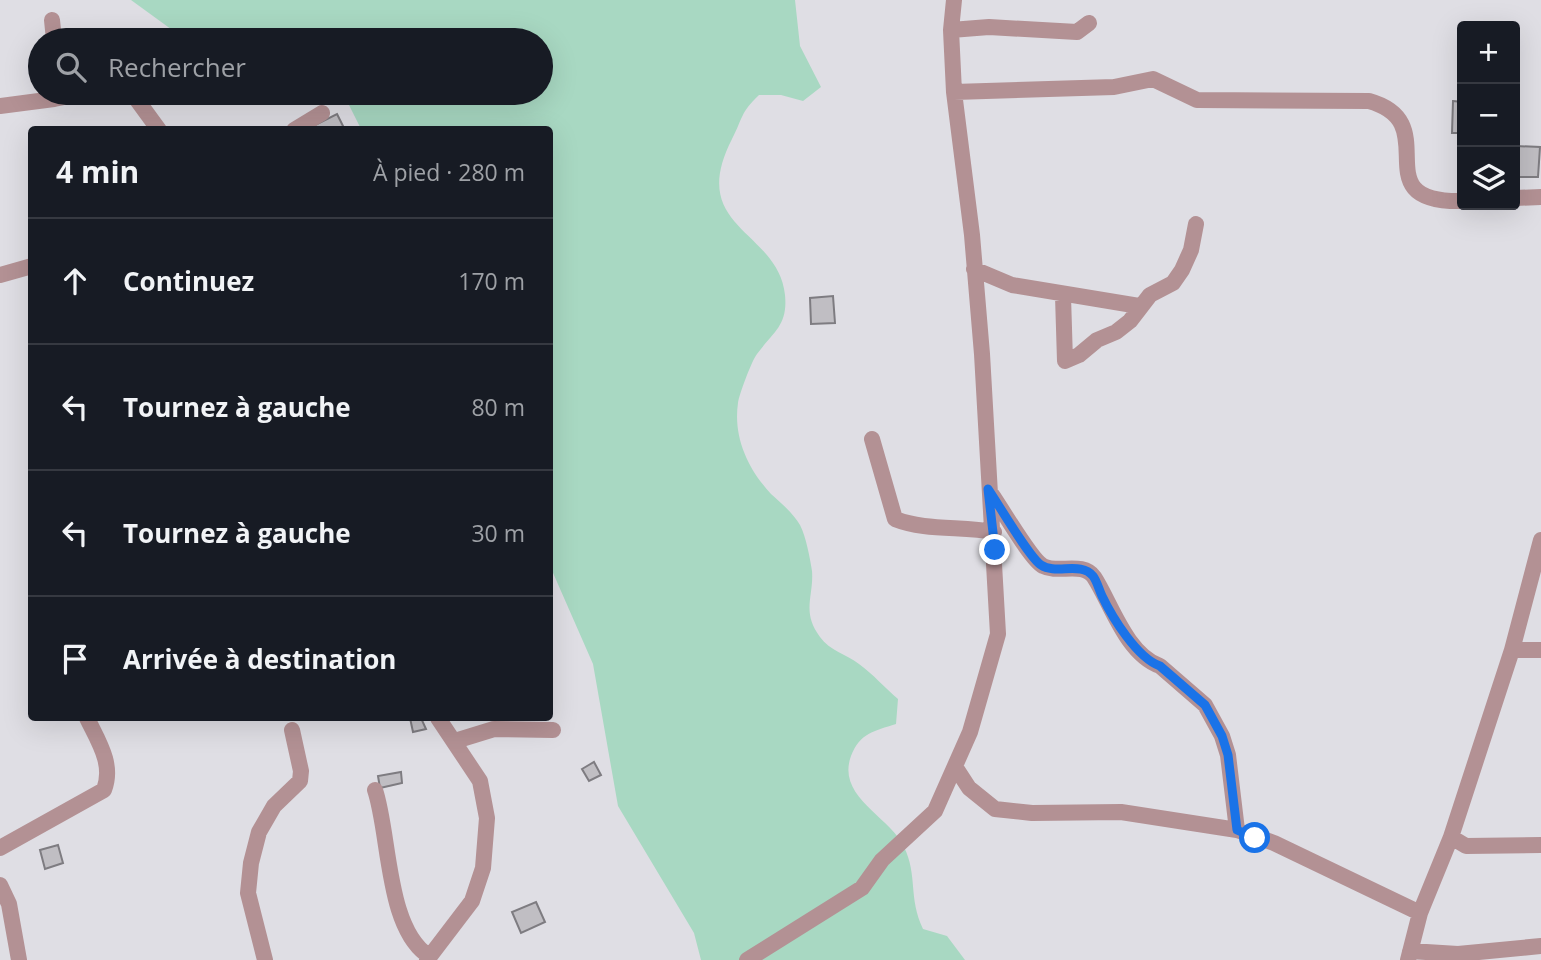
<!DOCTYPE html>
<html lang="fr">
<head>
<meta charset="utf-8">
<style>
	body { margin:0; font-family:"Open Sans",sans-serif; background:#20242c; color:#f1f3f6 }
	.controls { position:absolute; right:21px; top:21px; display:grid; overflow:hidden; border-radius:7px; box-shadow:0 7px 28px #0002 }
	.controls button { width:63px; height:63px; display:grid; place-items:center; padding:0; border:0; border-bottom:2px solid #363941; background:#171b24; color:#f1f3f6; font:35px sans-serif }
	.stop { position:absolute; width:21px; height:21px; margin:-16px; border:5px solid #1a73e8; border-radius:50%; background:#fff }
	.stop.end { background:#1a73e8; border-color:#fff; box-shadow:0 2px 7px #0008 }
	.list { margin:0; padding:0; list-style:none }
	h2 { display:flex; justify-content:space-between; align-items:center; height:91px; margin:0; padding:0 28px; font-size:30px }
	h2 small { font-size:23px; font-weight:400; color:#9ea1a6 }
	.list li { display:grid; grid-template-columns:46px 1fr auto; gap:21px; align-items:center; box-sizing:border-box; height:126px; padding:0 28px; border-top:2px solid #363941 }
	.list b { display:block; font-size:26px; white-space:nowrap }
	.list em { font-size:23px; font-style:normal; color:#9ea1a6 }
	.icon { flex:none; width:38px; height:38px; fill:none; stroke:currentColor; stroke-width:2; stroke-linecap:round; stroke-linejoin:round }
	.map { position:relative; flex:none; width:1541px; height:960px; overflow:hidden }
	.search { position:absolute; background:#171b24; box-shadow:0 7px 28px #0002; left:28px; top:28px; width:525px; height:77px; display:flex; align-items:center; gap:18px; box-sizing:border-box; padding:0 24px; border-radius:38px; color:#9ea1a6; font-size:26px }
	.panel { position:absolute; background:#171b24; box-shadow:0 7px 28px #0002; left:28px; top:126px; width:525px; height:595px; border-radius:7px }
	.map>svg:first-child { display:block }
	.green { fill:#a8d8c2 }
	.building { fill:#c0bec3; stroke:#7e7c81; stroke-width:2 }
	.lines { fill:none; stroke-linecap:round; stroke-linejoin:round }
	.minor { stroke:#b39194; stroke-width:16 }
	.route { stroke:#1a73e8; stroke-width:9 }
</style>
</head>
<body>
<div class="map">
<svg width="1541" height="960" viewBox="0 0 1541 960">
	<rect width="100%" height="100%" fill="#dfdee4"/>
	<path class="green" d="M131 0H795L800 46 821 87 803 101 781 95H759C740 113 743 118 732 139 686 229 778 229 785 295 788 326 773 332 757 354 752 360 739 395 738 403 733 437 748 469 771 494 781 503 793 513 800 525 806 536 810 559 812 571 814 596 801 612 820 637 830 651 846 654 859 664 873 674 885 688 898 699L896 724C874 731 860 733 851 756 836 797 890 816 904 847 918 876 908 897 923 929L947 936 965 960H701L694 933 618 806 593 664 550 566V130L361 129 343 93H541V40H186Z"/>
	<path class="building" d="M1453 101 1462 102V133H1452Z
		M337 114 345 130H305Z
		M1515 146 1540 147 1538 177H1515Z
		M833 296 835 323 811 324 810 298Z
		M410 718H421L426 729 413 732Z
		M594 762 601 775 589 781 582 769Z
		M401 772 402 783 380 788 378 776Z
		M58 845 63 863 45 869 40 850Z
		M536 902 545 922 521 933 512 912Z"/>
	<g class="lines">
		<path class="minor" d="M52 20 54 40
			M951 30 989 27 1077 32 1089 23
			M954 92 1114 87 1153 79 1197 100 1369 101C1448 123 1360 203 1462 201
			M132 93 159 130
			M54 99 84 93
			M0 106 54 99 57 93
			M294 130 322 113
			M1515 198 1541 197
			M974 269 1012 285 1139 306
			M0 275 32 266
			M1063 296 1065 361 1079 355 1097 340 1116 332 1130 321 1150 295 1173 283 1182 270 1191 250 1196 224
			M872 439 895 519C925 531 962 526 994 532
			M990 492C1001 507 1031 560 1043 566 1058 574 1083 561 1094 577 1111 603 1126 654 1160 666L1205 705 1222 736 1228 755 1237 830
			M1512 650H1541
			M455 741 494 729 553 730
			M956 768 969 788 995 809 1032 813 1121 812 1237 830 1274 843 1420 913
			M375 790C390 834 386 929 429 956
			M1451 837 1466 846 1541 845
			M0 848 104 790C114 764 98 741 87 718
			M0 885 9 904 19 960
			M1410 951 1458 954 1541 946
			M265 960 248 893 251 863 259 832 274 806 300 781 301 771 292 730
			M427 960 472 901 483 868 487 818 480 781 438 718
			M747 960 862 888 882 860 935 811 970 732 998 634 982 354 972 235 954 92 951 30 954 0
			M1408 960 1420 913 1451 837 1512 650 1541 540"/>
	</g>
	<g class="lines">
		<path class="route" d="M995 550 988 489C999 505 1029 557 1041 565 1056 575 1081 561 1093 576 1097 581 1099 590 1102 596 1112 617 1137 658 1160 666L1205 705 1222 736 1228 755 1237 830 1255 838"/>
	</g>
</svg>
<div class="controls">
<button>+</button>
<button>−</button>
<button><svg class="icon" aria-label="layers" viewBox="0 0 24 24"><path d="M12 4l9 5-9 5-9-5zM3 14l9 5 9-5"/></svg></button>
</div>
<div class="stop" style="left:1255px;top:838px"></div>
<div class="stop end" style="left:995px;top:550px"></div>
<div class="search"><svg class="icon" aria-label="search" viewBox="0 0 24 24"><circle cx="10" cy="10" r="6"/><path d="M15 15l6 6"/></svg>Rechercher</div>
<section class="panel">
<h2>4 min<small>À pied · 280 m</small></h2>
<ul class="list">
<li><svg class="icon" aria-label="ahead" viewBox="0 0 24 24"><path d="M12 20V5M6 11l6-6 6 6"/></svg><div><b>Continuez</b></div><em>170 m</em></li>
<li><svg class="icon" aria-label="left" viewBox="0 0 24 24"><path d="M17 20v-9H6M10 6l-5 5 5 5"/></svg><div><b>Tournez à gauche</b></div><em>80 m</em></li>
<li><svg class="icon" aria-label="left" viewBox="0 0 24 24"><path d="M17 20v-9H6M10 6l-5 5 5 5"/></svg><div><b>Tournez à gauche</b></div><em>30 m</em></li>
<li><svg class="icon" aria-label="arrive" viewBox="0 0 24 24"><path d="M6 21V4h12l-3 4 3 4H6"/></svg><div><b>Arrivée à destination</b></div></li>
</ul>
</section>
</div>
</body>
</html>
